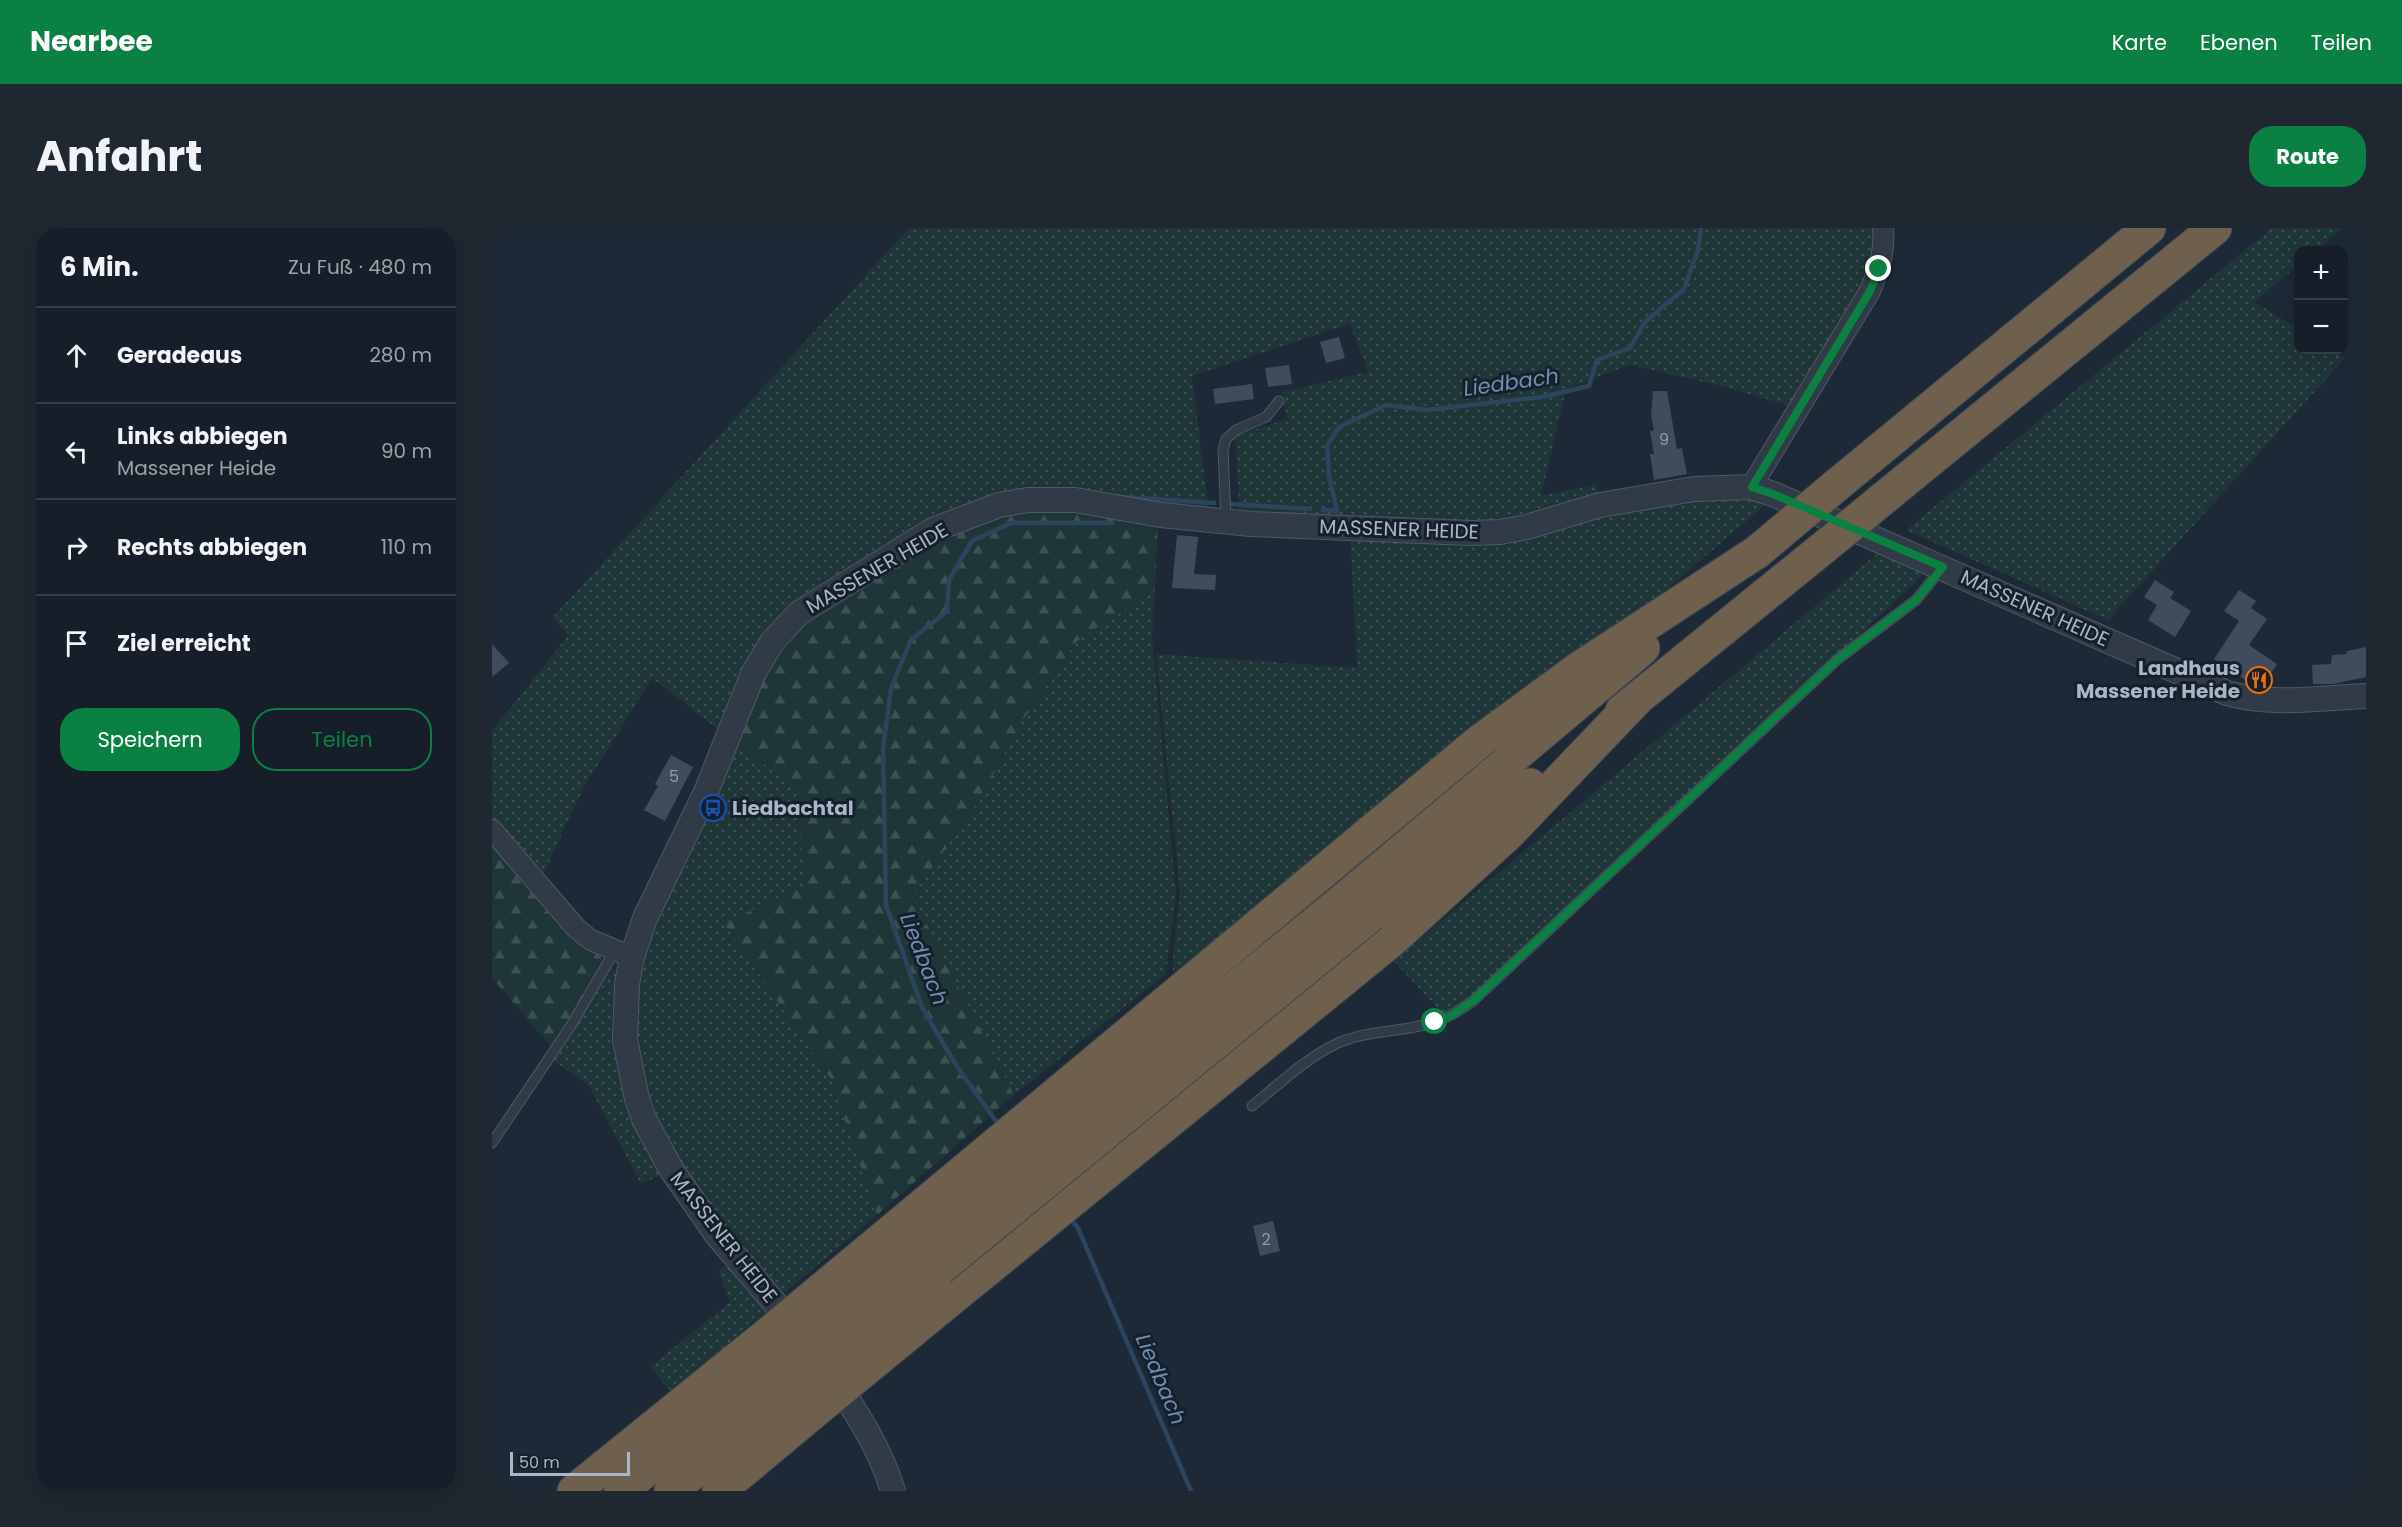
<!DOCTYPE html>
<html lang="de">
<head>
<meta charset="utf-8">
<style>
	body { margin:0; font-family:Poppins,sans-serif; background:#1f2731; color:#f1f3f6 }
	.controls { position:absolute; right:18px; top:18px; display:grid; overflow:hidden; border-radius:12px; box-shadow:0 6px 24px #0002 }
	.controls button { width:54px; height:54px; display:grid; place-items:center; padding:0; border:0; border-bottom:2px solid #353d46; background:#161f29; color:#f1f3f6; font:30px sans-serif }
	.scale { position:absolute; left:18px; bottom:15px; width:120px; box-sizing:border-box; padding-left:6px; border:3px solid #aab6c5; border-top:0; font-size:16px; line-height:21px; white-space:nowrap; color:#aab6c5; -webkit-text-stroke:4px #16202c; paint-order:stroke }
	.stop { position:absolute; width:18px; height:18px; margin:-14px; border:4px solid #0b8043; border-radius:50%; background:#fff }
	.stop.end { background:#0b8043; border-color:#fff; box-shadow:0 2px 6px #0008 }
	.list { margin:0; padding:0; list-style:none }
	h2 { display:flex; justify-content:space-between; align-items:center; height:78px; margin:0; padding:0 24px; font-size:26px }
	h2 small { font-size:20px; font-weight:400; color:#9ea2a8 }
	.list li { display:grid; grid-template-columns:39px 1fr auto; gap:18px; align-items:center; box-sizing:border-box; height:96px; padding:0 24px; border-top:2px solid #353d46 }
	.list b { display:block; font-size:22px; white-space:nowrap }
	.list p { margin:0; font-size:20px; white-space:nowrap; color:#9ea2a8 }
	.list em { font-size:20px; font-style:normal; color:#9ea2a8 }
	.actions { display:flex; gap:12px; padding:18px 24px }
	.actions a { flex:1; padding:14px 0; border:2px solid #0b8043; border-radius:24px; text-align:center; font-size:21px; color:#0b8043 }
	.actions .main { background:#0b8043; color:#fff }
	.icon { flex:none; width:33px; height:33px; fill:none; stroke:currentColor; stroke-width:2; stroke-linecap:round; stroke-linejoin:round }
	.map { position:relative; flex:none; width:1874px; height:1263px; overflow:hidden; border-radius:24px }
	header { display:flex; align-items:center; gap:36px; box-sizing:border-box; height:84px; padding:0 30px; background:#0b8043; color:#fff }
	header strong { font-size:28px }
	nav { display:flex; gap:33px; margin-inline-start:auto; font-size:21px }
	.intro { display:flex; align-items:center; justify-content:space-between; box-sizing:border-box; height:144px; padding:0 36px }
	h1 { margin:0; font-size:42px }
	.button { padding:15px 27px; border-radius:24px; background:#0b8043; color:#fff; font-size:21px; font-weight:700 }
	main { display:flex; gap:36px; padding:0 36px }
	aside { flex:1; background:#161f29; border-radius:24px; box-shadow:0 6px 24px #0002 }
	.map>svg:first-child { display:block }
	.grass { fill:url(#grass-dots) }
	.forest { fill:url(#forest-firs) }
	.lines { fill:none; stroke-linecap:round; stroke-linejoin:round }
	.stream { stroke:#2d445e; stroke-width:4.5 }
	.building { fill:#3e4c5d }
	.service-casing { stroke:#4e5966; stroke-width:11 }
	.minor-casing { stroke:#4e5966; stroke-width:22 }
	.tertiary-casing { stroke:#4e5966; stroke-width:26 }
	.motorway-casing { stroke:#3b4652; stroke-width:35 }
	.service { stroke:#313b48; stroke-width:9 }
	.minor { stroke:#313b48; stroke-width:20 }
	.tertiary { stroke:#313b48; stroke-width:24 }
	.motorway { stroke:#6f604d; stroke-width:33 }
	.motorway-bridge-casing { stroke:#3b4652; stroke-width:35; stroke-linecap:butt }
	.motorway-bridge { stroke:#6f604d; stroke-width:33 }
	.route { stroke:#0b8043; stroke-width:8 }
	.labels { text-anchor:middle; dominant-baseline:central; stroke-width:6; stroke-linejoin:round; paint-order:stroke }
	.number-label { font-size:16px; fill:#8f9cab }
	.street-label { font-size:20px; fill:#aab6c5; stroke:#16202c }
	.poi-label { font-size:20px; font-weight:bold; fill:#aab6c5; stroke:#16202c; text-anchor:end }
	.water-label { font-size:21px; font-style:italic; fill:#6f8eb1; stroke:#16202c }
</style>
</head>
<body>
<header>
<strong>Nearbee</strong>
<nav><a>Karte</a><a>Ebenen</a><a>Teilen</a></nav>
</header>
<div class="intro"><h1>Anfahrt</h1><a class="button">Route</a></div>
<main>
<aside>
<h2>6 Min.<small>Zu Fuß · 480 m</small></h2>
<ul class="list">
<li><svg class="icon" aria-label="ahead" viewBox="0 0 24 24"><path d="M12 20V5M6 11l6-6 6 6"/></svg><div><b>Geradeaus</b></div><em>280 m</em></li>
<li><svg class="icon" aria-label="left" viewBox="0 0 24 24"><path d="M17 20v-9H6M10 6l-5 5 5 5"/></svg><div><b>Links abbiegen</b><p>Massener Heide</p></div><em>90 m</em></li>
<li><svg class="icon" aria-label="right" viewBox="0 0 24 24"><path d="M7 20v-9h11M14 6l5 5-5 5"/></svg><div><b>Rechts abbiegen</b></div><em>110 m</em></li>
<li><svg class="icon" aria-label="arrive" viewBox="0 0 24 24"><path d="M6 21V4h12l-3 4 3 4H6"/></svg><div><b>Ziel erreicht</b></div></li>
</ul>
<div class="actions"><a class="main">Speichern</a><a>Teilen</a></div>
</aside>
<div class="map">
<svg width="1874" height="1263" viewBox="0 0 1874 1263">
	<defs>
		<pattern id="grass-dots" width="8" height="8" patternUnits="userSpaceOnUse" patternTransform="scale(1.5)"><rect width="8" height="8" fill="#1f3638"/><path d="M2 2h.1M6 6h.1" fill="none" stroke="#3d5153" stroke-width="1.8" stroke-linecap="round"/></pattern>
		<pattern id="forest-firs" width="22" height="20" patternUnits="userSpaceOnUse" patternTransform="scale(1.5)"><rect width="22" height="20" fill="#1f3638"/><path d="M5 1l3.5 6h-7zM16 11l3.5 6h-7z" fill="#3d5153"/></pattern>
	</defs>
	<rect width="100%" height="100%" fill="#1d2937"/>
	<path class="grass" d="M417 0H1389L1382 40 1301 179 1234 159 1137 137 1074 161 1049 268 1105 256 1107 272 1009 299 748 289 743 208 795 191 790 164 876 144 858 96 700 148 717 285 648 277 231 505 160 450 92 559 49 651 0 595V503L76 408 61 389Z
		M1780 0H1851L1824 22H1806V37L1763 74 1806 101V122H1839L1853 130 1616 392 1414 302Z
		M1202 266 1280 271 1167 368 681 745V727L688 663 664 426 865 440 858 303 976 310Z
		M1387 324 1433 345 982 768 950 785 902 733Z
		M663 361 660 409 684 664 674 746 522 867 420 668 485 576 529 495 585 413Z
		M243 511 304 563 313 657 232 695 339 851 385 987 286 1070 231 1002 159 888 140 789 159 693Z
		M118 739 130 744 173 945 149 956 97 858 61 832Z
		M239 1035 277 1081 180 1165 158 1139 238 1074 226 1043Z"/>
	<path class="forest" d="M536 278 666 293 663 361 585 413 529 495 485 576 420 668 522 867 385 987 339 851 232 695 313 657 304 563 243 511 266 449 297 403 443 308Z
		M5 614 113 734 61 821 0 750V619Z"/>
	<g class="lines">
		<path class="stream" d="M632 269 722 275
			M739 276 818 281
			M831 282 845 283 837 248 835 218 847 199 894 177 934 182 1050 169 1097 158 1105 132 1138 120 1153 94 1192 61 1206 22 1209 0
			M508 899 462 834 430 779 394 677 391 521 399 460 419 412 455 383 457 352 480 313 519 295H620
			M577 989 586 1000 699 1263"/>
	</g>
	<path class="building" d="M847 109 853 130 834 135 828 114Z
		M797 137 800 156 776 159 773 140Z
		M760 156 762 171 723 176 721 161Z
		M1161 163H1175L1185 221 1190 220 1195 246 1162 252 1158 226H1162L1158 203 1162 202 1159 188Z
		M685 307 706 309 702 346 724 347 723 362 680 360Z
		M1663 352 1682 364 1678 370 1699 383 1683 409 1656 392 1665 377 1652 369Z
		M1747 362 1764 373 1759 380 1775 391 1757 417 1785 436 1772 457 1758 455 1722 431 1747 393 1732 383Z
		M0 416 17 435 0 449Z
		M1874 419V449L1841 456H1821L1820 437 1839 436 1840 427 1855 426V423Z
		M179 527 201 539 173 593 152 582 166 558 163 556Z
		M781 993 788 1023 768 1028 761 998Z"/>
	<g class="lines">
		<defs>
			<path id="service" d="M734 291 731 222 734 211 744 202 774 189 787 173
				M760 878C786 857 815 829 846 815 877 801 913 805 945 793 958 789 970 781 981 773L1346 431 1424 372 1449 341
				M0 915 80 796 122 724"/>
			<path id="minor" d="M1259 259 1378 63C1387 41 1393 24 1391 0
				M0 602 84 700 99 712 140 729"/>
			<path id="tertiary" d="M305 1101 225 1007 179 941 152 891 145 871 133 812 135 756 140 729 153 690 214 564 261 446 280 414 307 385 441 302 507 277 536 272H583L669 287 759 296 978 305 1008 304 1035 299 1108 277 1202 261 1259 259 1281 266 1735 465C1780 478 1828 470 1874 468
				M340 1148C365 1185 388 1220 401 1263"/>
			<path id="motorway" d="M1346 256 1657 0
				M1393 269 1723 0
				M1130 483 1347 307
				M839 637 988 513 1086 441 1265 324
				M861 664 1151 420
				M879 687 1038 557
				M459 1071 900 712 1017 605 1146 470
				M82 1263 276 1106
				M129 1263 292 1128
				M179 1263 312 1152
				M227 1263 330 1177"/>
		</defs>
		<use href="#service" class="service-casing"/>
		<use href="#minor" class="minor-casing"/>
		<use href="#tertiary" class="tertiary-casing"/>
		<use href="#motorway" class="motorway-casing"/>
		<use href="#service" class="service"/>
		<use href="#minor" class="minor"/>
		<use href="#tertiary" class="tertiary"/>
		<use href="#motorway" class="motorway"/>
		<defs>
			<path id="motorway-bridge" d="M1347 307 1393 269
				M1265 324 1346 256
				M276 1106 839 637
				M292 1128 861 664
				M312 1152 879 687
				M330 1177 459 1071"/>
		</defs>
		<use href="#motorway-bridge" class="motorway-bridge-casing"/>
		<use href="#motorway-bridge" class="motorway-bridge"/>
	</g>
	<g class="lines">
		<path class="route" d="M943 794 960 787 981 773 1346 431 1424 372 1451 339 1281 266 1260 259 1378 63 1387 41"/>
	</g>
	<defs>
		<symbol id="restaurant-ring" viewBox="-11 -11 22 22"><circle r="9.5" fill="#16202c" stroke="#e8710a" stroke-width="1.5"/><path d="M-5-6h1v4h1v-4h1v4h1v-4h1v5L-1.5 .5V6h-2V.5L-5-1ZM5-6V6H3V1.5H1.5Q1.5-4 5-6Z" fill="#e8710a"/></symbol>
		<symbol id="bus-ring" viewBox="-11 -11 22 22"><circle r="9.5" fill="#16202c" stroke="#1a4fb4" stroke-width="1.5"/><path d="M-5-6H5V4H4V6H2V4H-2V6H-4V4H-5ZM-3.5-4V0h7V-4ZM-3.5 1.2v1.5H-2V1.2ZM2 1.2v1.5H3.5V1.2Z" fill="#1a4fb4"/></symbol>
	</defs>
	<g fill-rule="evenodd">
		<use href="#restaurant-ring" x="1752" y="437" width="30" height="30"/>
		<use href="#bus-ring" x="206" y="565" width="30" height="30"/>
	</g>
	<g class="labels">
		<g class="number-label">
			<text x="1172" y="211">9</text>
			<text x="182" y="548">5</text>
			<text x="774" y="1011">2</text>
		</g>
		<g class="street-label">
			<text transform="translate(907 301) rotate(2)">MASSENER HEIDE</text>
			<text transform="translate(385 340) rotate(-30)">MASSENER HEIDE</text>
			<text transform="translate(1543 380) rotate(24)">MASSENER HEIDE</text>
			<text transform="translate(232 1009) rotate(52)">MASSENER HEIDE</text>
		</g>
		<g class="poi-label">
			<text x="1748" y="440">Landhaus<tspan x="1748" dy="23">Massener Heide</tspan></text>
			<text x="240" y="580" text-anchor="start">Liedbachtal</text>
		</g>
		<g class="water-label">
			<text transform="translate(1019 154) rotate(-8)">Liedbach</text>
			<text transform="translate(432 731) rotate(69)">Liedbach</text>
			<text transform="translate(669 1151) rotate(67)">Liedbach</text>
		</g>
	</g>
</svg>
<div class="controls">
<button>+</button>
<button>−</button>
</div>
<div class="scale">50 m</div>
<div class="stop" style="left:943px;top:794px"></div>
<div class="stop end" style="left:1387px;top:41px"></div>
</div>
</main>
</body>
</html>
